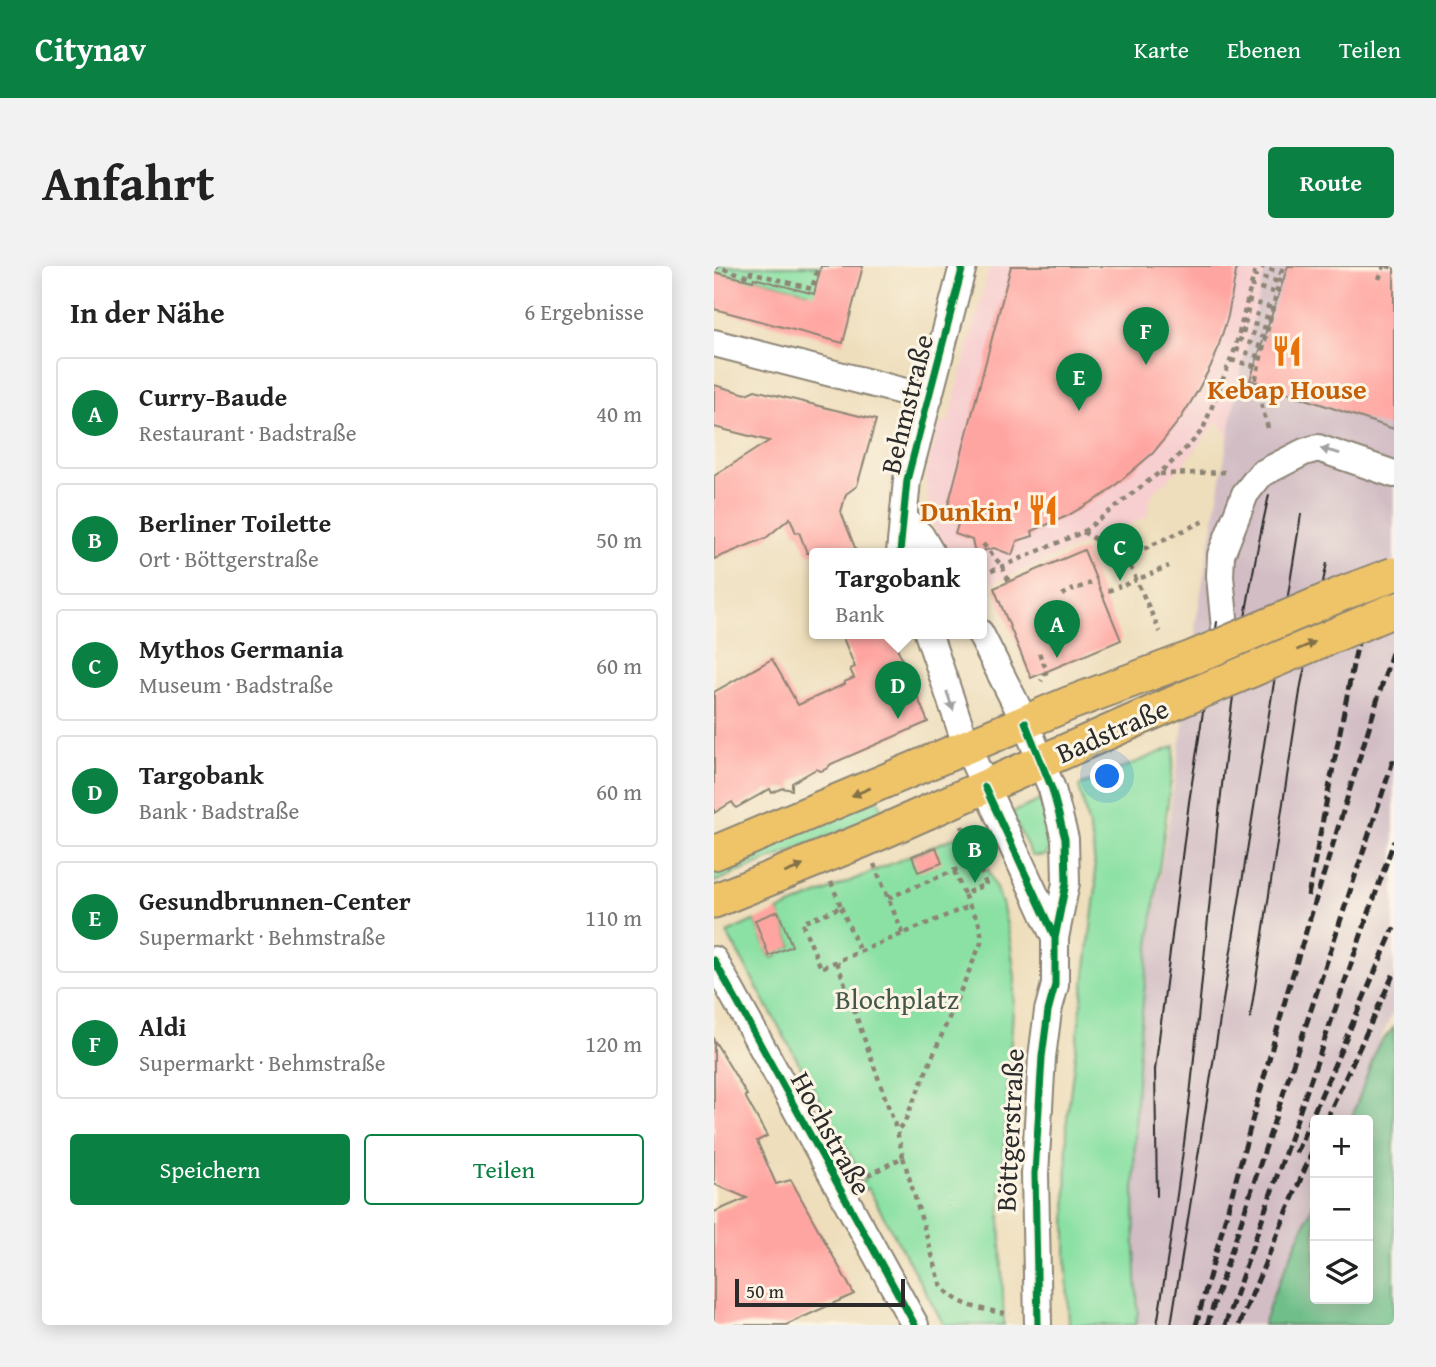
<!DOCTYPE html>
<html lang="de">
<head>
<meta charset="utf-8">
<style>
	body { margin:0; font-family:"Gentium Book Plus",serif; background:#f2f2f2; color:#222 }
	.controls { position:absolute; right:21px; bottom:21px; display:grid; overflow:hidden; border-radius:7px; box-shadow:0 4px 18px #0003 }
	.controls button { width:63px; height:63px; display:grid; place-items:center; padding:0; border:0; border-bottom:2px solid #e0e0e0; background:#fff; color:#222; font:35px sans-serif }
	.scale { position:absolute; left:21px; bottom:18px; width:170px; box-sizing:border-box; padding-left:7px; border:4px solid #2b2b2b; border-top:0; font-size:19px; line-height:24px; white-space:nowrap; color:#2b2b2b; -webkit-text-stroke:5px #fcf5e5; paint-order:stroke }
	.you { position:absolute; left:394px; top:511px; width:24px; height:24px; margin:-18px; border:5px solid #fff; border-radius:50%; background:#1a73e8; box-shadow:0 0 0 10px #1a73e833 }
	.badge { display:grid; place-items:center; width:46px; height:46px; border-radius:50%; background:#0b8043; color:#fff; font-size:23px; font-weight:700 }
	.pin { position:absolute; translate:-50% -58px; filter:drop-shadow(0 2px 4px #0008) }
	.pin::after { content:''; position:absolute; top:37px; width:24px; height:21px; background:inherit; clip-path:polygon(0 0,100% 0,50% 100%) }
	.popup { position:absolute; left:95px; top:282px; width:178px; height:91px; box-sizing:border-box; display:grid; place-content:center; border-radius:7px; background:#fff; filter:drop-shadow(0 2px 5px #0005); font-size:23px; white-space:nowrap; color:#767676 }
	.popup b { font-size:26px; color:#222 }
	.popup::after { content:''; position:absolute; left:50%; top:100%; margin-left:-14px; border:14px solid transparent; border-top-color:#fff }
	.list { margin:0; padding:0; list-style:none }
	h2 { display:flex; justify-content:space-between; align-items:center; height:91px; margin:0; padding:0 28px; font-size:30px }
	h2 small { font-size:23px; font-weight:400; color:#767676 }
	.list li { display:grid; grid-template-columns:46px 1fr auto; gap:21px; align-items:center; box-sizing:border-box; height:112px; margin:0 14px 14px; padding:0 14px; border:2px solid #e0e0e0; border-radius:7px }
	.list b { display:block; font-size:26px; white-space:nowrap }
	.list p { margin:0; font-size:23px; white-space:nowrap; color:#767676 }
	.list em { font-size:23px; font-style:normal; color:#767676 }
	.actions { display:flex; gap:14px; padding:21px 28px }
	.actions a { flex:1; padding:16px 0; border:2px solid #0b8043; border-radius:7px; text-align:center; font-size:24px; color:#0b8043 }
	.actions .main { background:#0b8043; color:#fff }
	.icon { flex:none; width:38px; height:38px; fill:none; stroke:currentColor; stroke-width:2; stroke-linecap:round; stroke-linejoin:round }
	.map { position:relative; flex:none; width:680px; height:1059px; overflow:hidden; border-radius:7px }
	header { display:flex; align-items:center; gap:42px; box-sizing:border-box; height:98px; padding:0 35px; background:#0b8043; color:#fff }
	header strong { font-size:33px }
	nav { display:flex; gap:38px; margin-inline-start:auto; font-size:24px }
	.intro { display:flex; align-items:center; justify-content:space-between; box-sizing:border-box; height:168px; padding:0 42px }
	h1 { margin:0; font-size:49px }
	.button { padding:18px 32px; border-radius:7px; background:#0b8043; color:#fff; font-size:24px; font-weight:700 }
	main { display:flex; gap:42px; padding:0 42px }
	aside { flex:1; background:#fff; border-radius:7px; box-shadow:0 4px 18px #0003 }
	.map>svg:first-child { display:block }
	.built { fill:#f7cfd0 }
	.industrial { fill:#d2bdc5 }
	.green { fill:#8be1a4; stroke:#5b8668; stroke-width:2 }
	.forest { fill:#70bf8a; stroke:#4e755a; stroke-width:2 }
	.building { fill:#ffa5a1 }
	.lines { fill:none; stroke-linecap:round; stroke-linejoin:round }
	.minor-casing { stroke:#8c8474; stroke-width:30 }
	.major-casing { stroke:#8c8474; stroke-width:37 }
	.path { stroke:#8c8474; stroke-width:4.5; stroke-dasharray:5 5; stroke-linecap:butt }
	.minor { stroke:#fff; stroke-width:26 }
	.major { stroke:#efc469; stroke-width:33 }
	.tram { stroke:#2b2b2b; stroke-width:2 }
	.rail { stroke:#2b2b2b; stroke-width:5; stroke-dasharray:10 5; stroke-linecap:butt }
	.major-bridge-casing { stroke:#8c8474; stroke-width:37; stroke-linecap:butt }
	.major-bridge { stroke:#efc469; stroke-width:33 }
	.cycleway-casing { stroke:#fcf5e5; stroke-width:11 }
	.cycleway { stroke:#00873e; stroke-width:7 }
	.oneway { fill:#a0a0a0 }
	.oneway2 { fill:#837047 }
	.labels { text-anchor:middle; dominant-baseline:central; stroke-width:6; stroke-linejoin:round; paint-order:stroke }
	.food-label { font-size:28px; font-weight:bold; fill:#c56008; stroke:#fcf5e5 }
	.street-label { font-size:28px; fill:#2b2b2b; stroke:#fcf5e5 }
	.park-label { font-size:28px; fill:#435849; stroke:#fcf5e5 }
</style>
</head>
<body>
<header>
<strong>Citynav</strong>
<nav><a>Karte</a><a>Ebenen</a><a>Teilen</a></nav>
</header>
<div class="intro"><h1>Anfahrt</h1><a class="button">Route</a></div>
<main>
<aside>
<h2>In der Nähe<small>6 Ergebnisse</small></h2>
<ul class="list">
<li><span class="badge">A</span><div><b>Curry-Baude</b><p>Restaurant · Badstraße</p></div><em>40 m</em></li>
<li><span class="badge">B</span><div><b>Berliner Toilette</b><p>Ort · Böttgerstraße</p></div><em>50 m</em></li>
<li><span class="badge">C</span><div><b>Mythos Germania</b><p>Museum · Badstraße</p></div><em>60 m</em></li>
<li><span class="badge">D</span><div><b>Targobank</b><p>Bank · Badstraße</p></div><em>60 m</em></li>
<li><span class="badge">E</span><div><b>Gesundbrunnen-Center</b><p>Supermarkt · Behmstraße</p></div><em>110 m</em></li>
<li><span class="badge">F</span><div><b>Aldi</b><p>Supermarkt · Behmstraße</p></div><em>120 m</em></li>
</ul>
<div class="actions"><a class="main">Speichern</a><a>Teilen</a></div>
</aside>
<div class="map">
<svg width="680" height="1059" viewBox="0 0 680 1059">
	<rect width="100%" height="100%" fill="#fcf5e5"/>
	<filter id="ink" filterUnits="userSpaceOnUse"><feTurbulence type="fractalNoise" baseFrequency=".0143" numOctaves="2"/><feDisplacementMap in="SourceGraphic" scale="14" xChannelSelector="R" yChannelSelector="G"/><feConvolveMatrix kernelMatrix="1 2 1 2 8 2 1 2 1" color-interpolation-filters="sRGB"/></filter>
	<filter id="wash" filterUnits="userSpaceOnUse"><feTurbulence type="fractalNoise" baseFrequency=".00686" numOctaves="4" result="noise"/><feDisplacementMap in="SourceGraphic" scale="28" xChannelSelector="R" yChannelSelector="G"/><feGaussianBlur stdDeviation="1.57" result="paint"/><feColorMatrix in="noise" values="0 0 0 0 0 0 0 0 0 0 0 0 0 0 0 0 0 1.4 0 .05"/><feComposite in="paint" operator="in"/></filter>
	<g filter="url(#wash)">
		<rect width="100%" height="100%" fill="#eedebc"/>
		<path class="built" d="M276 0H552L523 122 514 172 505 154 468 200 437 229 433 251 268 322V287H229L216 249 212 217 213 203 225 159 228 156 234 157Z"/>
		<path class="industrial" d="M552 0H680V744L663 781 637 854H601V935L559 1029 549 1059H421L424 1046 419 933 421 847 426 767 438 664 483 367 481 361 523 122Z"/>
		<path class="green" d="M0 0H107L102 31 94 29 93 26 41 12 39 16 0 6Z
			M461 480C450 577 433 674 426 770 419 863 418 954 424 1046L421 1059H355L352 986 353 853 382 621 379 578 365 520Z
			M164 533 170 548 0 616V601Z
			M327 534 337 579 331 590H318L297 547Z
			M258 564 288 637 296 673 301 712 286 948 290 1059H230L154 922 139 929 136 924 150 915 146 907 131 915 126 906 141 898 13 667 41 654 55 689 59 692 64 690 63 686 78 680 64 645Z"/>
		<path class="forest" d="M680 761V1059H549L559 1029 601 935V1033H654V854H637L663 781Z"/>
		<g id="blocks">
			<path class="building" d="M107 0H149L129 77 0 43V6L39 15 40 12 100 28Z
				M297 0H523L514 50 500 94 483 126 467 152 439 187 391 228 353 250 318 265 319 270 303 275 298 289 280 282 261 287 258 274 241 268 245 255 231 251Z
				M574 0H680V163L536 114Z
				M0 119 32 128 41 124 162 154 143 220 132 228 127 246 143 287H93L85 266 82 267 76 252 52 272 0 293V210L55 175 0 161Z
				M370 284 407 374 317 412 280 322Z
				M127 367H177L214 456 117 498 112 503 107 505 102 503 78 517V524L69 522 58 527 56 523 22 542 18 536 0 547V426L58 393 84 439 131 418 130 416 140 412 136 403 141 401Z
				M222 581 228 597 204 606 198 590Z
				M64 645 78 680 55 690 41 654Z
				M0 774 33 829 31 830 53 870 43 875 62 918 77 914 140 1028 72 1059H0V946L33 932 0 918Z"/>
		</g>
	</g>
	<g filter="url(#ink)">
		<use href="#blocks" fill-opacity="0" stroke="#8c8474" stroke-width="2"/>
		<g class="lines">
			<defs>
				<path id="minor" d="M0 77 215 132
					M191 254 207 270 217 287
					M186 287 193 214 249 0
					M214 367 253 481 341 672
					M266 367 311 456 338 523 351 573 352 617 341 672V719L334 745 328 791 321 908 324 1059
					M515 377 511 363 506 310 507 289 531 228 547 208 590 186 604 182 680 208
					M0 694 201 1059"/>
				<path id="major" d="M0 587 354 438 480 391
					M0 635 150 574 474 431"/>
			</defs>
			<use href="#minor" class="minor-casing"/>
			<use href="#major" class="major-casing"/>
			<path class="path" d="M0 0 36 11 37 6 98 23 104 0
				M546 0 567 7
				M673 0 680 2
				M539 9 565 16
				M665 13 670 0
				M536 19 563 27
				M533 34 558 42
				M531 45 556 52
				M529 55 553 62
				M527 64 551 71
				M524 73 549 81
				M521 83 546 91
				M517 94 544 101
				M554 162 541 116 569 0
				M446 208 515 206
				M369 266 412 291 446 366
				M269 278 288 300 295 316
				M412 291 492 254
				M443 305 455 300
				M268 309 369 266 455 199 480 174 489 163 521 83 542 0
				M427 312 439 307
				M410 319 422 314
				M364 322 377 317
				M394 325 406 320
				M348 329 360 323
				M325 387 333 405 327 415
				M160 598 189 668
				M240 605 250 628
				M117 616 127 641 88 657 107 702 255 640
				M174 632 263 595
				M127 641 146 686
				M123 696 183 865
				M189 891 183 865 191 855 267 677C269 653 258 649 250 628L272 618 248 560
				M145 914 189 891 227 1019C245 1042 269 1043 296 1048"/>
			<use href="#minor" class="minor"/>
			<use href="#major" class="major"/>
			<path class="tram" d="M536 753 587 419 613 297
				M443 930 441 804 475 536 503 356
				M443 1059C455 986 466 912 475 838 498 635 509 430 555 229
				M457 1059 587 248"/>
			<path class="rail" d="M594 630 639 399 661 302
				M612 854 680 707
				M582 887 680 662
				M482 1059 574 724 680 380
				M493 1059 680 492
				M511 1059 680 575
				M525 1059 601 879"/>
			<defs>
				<path id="major-bridge" d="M480 391 632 326 680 308
					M474 431 680 344"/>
			</defs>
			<use href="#major-bridge" class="major-bridge-casing"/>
			<use href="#major-bridge" class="major-bridge"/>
			<defs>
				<path id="cycleway" d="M186 287 193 214 249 0
					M311 456 338 523 345 549 351 573 352 617 341 672V719L334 745 328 791 321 908 324 1059
					M271 521 341 672
					M0 694 201 1059"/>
			</defs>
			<use href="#cycleway" class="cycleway-casing"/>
			<use href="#cycleway" class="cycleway"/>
		</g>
		<defs><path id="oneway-solid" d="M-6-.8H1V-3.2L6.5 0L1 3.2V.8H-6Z" transform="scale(1.75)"/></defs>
		<g class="oneway">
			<use href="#oneway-solid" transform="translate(616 185) rotate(-165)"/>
			<use href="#oneway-solid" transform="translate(236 435) rotate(71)"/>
		</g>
		<g class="oneway2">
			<use href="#oneway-solid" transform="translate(592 380) rotate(-24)"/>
			<use href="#oneway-solid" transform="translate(147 526) rotate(157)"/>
			<use href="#oneway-solid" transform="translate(80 603) rotate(-22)"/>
		</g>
	</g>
	<defs>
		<symbol id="restaurant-bare" viewBox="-9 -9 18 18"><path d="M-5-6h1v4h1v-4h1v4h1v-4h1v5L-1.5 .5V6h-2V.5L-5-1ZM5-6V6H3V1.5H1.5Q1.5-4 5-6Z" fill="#e8710a" stroke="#fcf5e5" stroke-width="2.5" paint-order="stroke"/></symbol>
	</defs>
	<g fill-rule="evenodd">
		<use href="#restaurant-bare" x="551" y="63" width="44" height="44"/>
		<use href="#restaurant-bare" x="307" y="222" width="44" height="44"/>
	</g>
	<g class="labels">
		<g class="food-label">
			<text x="573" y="122">Kebap House</text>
			<text x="306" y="244" text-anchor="end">Dunkin'</text>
		</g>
		<g class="street-label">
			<text transform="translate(192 138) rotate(-76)">Behmstraße</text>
			<text transform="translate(398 464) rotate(-24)">Badstraße</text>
			<text transform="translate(295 864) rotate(-87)">Böttgerstraße</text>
			<text transform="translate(118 867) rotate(61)">Hochstraße</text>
		</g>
		<g class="park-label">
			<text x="183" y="732">Blochplatz</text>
		</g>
	</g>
</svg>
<div class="controls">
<button>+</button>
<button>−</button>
<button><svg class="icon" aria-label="layers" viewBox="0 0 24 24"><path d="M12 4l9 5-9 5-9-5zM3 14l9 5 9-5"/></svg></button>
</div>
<div class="scale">50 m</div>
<div class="you"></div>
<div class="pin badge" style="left:343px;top:392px">A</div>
<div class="pin badge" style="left:261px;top:617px">B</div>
<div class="pin badge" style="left:406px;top:315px">C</div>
<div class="pin badge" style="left:184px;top:453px">D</div>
<div class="popup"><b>Targobank</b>Bank</div>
<div class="pin badge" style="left:365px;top:145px">E</div>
<div class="pin badge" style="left:432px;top:99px">F</div>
</div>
</main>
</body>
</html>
